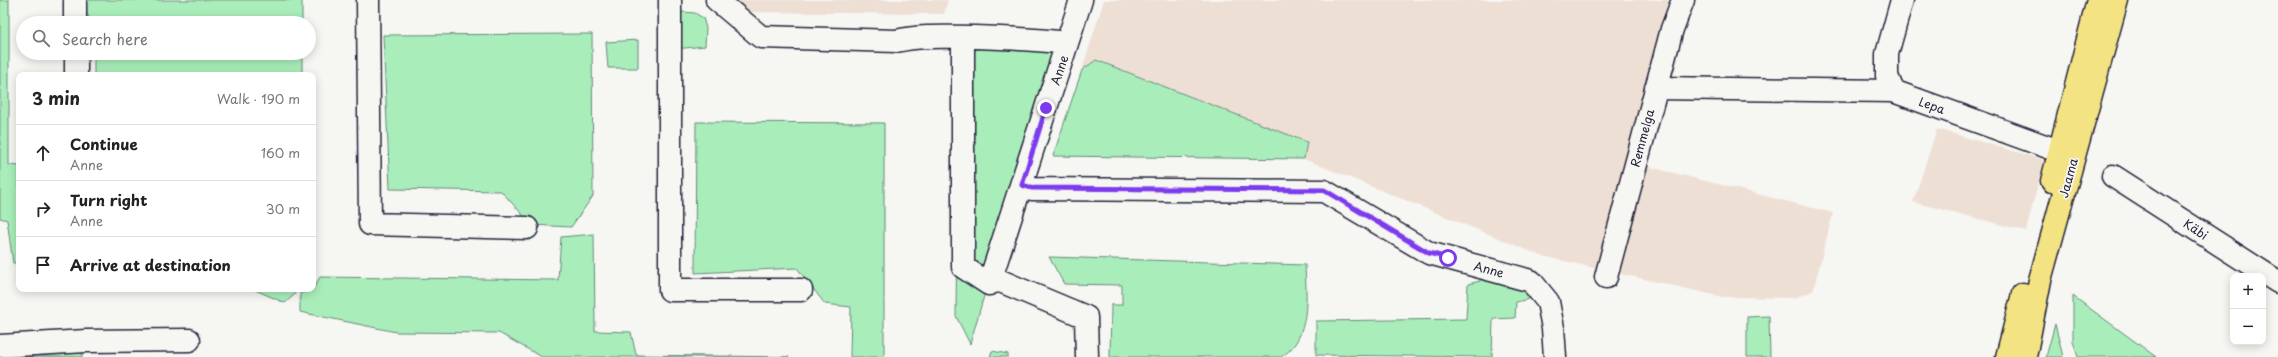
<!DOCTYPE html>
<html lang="en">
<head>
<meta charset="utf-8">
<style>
	body { margin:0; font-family:"Playpen Sans",sans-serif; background:#f6f6f6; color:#222 }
	.controls { position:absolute; right:12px; bottom:12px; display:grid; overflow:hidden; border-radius:8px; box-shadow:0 2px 10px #0003 }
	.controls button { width:36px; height:36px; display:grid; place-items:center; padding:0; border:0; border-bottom:1px solid #e0e0e0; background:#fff; color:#222; font:20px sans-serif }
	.stop { position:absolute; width:12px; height:12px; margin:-9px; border:3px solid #7c3aed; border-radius:50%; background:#fff }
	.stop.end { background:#7c3aed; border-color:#fff; box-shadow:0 1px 4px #0008 }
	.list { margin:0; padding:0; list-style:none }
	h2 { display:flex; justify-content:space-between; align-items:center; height:52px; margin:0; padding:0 16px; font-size:17px }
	h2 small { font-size:13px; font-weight:400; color:#767676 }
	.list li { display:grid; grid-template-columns:26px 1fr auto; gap:12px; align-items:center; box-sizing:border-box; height:56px; padding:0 16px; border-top:1px solid #e0e0e0 }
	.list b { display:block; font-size:15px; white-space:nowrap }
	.list p { margin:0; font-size:13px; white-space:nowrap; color:#767676 }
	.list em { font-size:13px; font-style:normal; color:#767676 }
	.icon { flex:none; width:22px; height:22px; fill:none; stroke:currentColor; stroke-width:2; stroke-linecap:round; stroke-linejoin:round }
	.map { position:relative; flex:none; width:2278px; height:357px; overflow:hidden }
	.search { position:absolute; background:#fff; box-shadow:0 2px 10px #0003; left:16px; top:16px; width:300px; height:44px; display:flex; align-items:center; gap:10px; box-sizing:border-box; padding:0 14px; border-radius:22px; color:#767676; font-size:15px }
	.panel { position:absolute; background:#fff; box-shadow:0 2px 10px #0003; left:16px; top:72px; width:300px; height:220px; border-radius:8px }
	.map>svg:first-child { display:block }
	.built { fill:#eedfd5 }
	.green { fill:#a9eeba; stroke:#66887a }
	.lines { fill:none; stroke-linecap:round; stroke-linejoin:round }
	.minor-casing { stroke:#22223b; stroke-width:25 }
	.major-casing { stroke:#22223b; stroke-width:25 }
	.minor { stroke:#f6f6f2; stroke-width:22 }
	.major { stroke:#f4e382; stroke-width:22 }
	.route { stroke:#7c3aed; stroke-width:5 }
	.labels { text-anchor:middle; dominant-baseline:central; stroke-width:3.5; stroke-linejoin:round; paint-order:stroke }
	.street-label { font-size:12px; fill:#22223b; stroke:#f6f6f2 }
</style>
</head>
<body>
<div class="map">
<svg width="2278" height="357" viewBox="0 0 2278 357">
	<rect width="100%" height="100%" fill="#f6f6f2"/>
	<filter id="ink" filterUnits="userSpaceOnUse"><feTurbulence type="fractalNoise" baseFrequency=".025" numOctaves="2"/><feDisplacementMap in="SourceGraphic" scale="8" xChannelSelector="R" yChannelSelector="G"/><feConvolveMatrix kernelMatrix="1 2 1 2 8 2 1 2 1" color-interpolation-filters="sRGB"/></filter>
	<g filter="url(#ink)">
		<path class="built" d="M733 0H948L944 14 742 12Z
			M1104 0H1695L1688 9 1675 72 1646 166 1833 213 1813 291 1794 298 1723 297 1542 256 1304 159 1307 142 1096 60 1082 70Z
			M1937 129 2044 160 2026 231 1913 202Z"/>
		<path class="green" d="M0 0H9V165L19 166V263H13L7 220 0 218Z
			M83 0H302V23H93L83 8Z
			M682 12 695 13 703 18 706 28 705 46 675 49 677 14Z
			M592 34 593 196 571 227 532 225 501 191 390 189 383 35Z
			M1061 37 981 306 970 344 956 316 959 38Z
			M638 40V68H608L606 42Z
			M94 53H302V75H94Z
			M1096 60 1307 142 1304 159 1053 156 1082 70Z
			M696 122 884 123V357H850L851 307 825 304 797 268 695 273Z
			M594 234 595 331 631 332 636 355 789 357H542L499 333 396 332 300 312V293L312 291 320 277 558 280 561 237Z
			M1049 257 1305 265C1306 295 1312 338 1281 357H1110L1111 305H1122V285L1064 284Z
			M1482 275 1525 291 1529 299 1516 302 1515 318 1493 319 1492 357 1316 355V321L1466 319 1468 284 1480 281Z
			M253 289H297L294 295 285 303Z
			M2073 296 2156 357H2078L2073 341Z
			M1769 316 1770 357H1747V317Z
			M2055 324 2063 357H2046Z
			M992 351 1008 354V357H990Z
			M82 352V357H5Z"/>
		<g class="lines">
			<defs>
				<path id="minor" d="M75 0V23
					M368 0 370 224 527 228
					M670 0V290H801
					M717 0 761 37 896 41C922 35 949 37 975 37 1006 38 1036 39 1067 43
					M1902 0 1887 54V76L1893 91 2059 151
					M963 37V267L989 284
					M76 53V75
					M1656 88 1893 91
					M2113 176 2278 282
					M1022 185 1032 189 1324 191 1429 253 1531 281 1548 302 1553 328 1555 357
					M1606 277 1672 29 1683 0
					M989 284 1081 0
					M989 284 998 280 1086 317 1087 357
					M0 346 86 341 189 340"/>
				<path id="major" d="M2052 181 2098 0
					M2007 357 2023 294
					M2025 357 2040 280 2117 0"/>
			</defs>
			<use href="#minor" class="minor-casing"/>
			<use href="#major" class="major-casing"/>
			<use href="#minor" class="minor"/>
			<use href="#major" class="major"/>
		</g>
	</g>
	<g class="lines" filter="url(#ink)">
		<path class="route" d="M1046 108 1022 185 1032 188 1324 190 1429 253 1448 258"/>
	</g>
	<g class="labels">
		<g class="street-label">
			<text transform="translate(1059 70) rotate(-72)">Anne</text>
			<text transform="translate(1932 105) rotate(20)">Lepa</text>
			<text transform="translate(1642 138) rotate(-75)">Remmelga</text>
			<text transform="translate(2068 178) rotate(-75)">Jaama</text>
			<text transform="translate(2196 229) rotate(33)">Käbi</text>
			<text transform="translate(1489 269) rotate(15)">Anne</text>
		</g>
	</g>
</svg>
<div class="controls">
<button>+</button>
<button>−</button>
</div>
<div class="stop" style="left:1448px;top:258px"></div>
<div class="stop end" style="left:1046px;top:108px"></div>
<div class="search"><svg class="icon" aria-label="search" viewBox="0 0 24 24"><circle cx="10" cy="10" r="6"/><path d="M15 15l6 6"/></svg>Search here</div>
<section class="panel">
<h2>3 min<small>Walk · 190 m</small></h2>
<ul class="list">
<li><svg class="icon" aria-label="ahead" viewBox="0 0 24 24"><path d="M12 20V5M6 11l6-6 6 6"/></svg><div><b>Continue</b><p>Anne</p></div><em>160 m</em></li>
<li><svg class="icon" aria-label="right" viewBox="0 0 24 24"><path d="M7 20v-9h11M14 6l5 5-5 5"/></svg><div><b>Turn right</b><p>Anne</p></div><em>30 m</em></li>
<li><svg class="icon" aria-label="arrive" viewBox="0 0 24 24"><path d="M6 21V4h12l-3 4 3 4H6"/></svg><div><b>Arrive at destination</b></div></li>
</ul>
</section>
</div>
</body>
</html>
